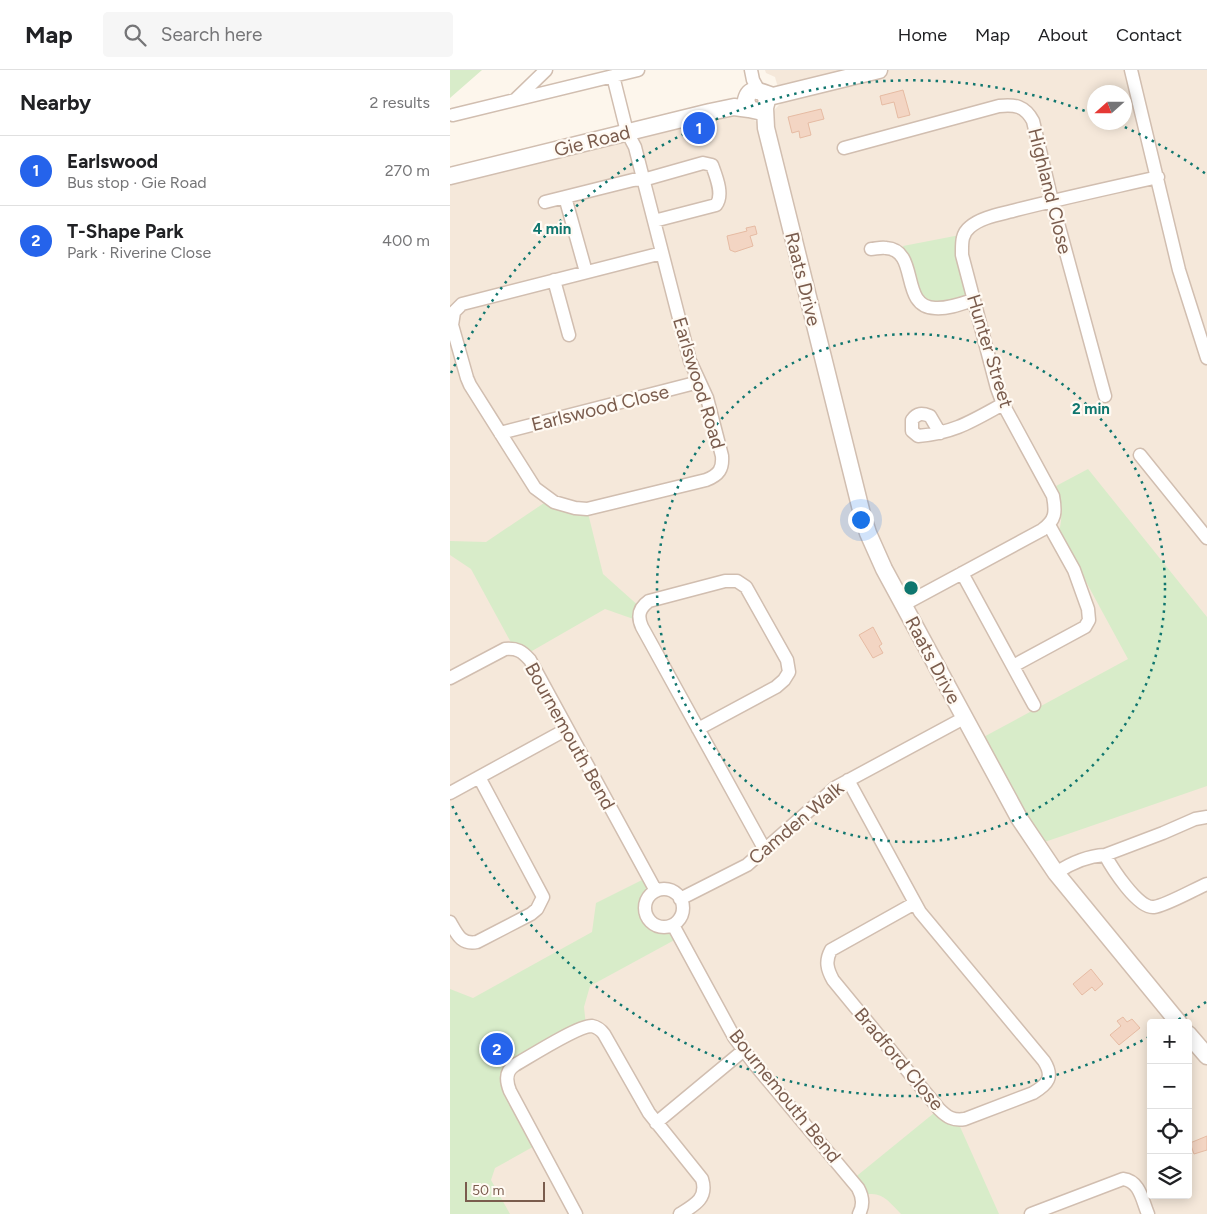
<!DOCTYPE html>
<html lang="en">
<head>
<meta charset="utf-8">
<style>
	body { margin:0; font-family:Figtree,sans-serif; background:#f6f6f6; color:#202124 }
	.controls { position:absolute; right:15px; bottom:15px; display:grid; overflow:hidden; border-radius:5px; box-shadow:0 2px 12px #0003 }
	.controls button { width:45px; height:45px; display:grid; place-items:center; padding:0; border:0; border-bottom:1px solid #e0e0e0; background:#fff; color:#202124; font:25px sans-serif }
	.compass { position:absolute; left:637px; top:15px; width:45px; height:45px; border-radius:50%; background:#fff; box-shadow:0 2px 12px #0003; rotate:249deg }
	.scale { position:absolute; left:15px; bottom:12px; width:80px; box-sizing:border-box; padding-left:5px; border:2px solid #7a5c4d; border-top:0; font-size:14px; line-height:18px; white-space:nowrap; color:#7a5c4d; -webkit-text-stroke:4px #fffaf3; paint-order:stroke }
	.you { position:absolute; left:410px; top:449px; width:18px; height:18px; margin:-12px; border:4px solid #fff; border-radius:50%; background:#1a73e8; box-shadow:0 0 0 8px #1a73e833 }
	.badge { display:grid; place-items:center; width:32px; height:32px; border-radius:50%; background:#2563eb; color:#fff; font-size:16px; font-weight:700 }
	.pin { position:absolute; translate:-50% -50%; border:2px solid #fff; box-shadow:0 1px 5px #0006 }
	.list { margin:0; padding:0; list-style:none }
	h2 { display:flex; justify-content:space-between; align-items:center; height:65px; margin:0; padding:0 20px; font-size:21px }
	h2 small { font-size:16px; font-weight:400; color:#757577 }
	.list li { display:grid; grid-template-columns:32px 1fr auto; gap:15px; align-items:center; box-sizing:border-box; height:70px; padding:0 20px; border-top:1px solid #e0e0e0 }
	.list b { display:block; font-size:19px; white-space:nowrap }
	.list p { margin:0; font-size:16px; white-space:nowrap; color:#757577 }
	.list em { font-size:16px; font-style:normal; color:#757577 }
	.icon { flex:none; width:28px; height:28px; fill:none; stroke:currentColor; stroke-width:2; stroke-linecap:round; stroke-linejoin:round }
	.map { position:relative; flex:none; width:757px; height:1144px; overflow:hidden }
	header { display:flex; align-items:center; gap:30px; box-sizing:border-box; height:70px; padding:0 25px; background:#fff; border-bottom:1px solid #e0e0e0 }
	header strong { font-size:24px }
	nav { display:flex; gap:28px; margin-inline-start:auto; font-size:18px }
	.search { width:350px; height:45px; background:#f6f6f6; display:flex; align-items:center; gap:12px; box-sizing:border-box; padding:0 18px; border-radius:5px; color:#757577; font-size:19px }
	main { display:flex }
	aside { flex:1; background:#fff }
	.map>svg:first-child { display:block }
	.residential { fill:#f5e8da; fill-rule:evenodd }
	.green { fill:#d8ecc9 }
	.building { fill:#f3d5c3; stroke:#e6bba3 }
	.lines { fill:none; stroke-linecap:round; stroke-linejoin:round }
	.minor-casing { stroke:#d1beb0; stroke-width:15 }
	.tertiary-casing { stroke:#d1beb0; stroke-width:19 }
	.minor { stroke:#fff; stroke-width:12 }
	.tertiary { stroke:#fff; stroke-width:16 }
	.ring { fill:none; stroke:#0f766e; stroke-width:2.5; stroke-dasharray:2.5 5 }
	.labels { text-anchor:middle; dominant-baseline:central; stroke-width:4.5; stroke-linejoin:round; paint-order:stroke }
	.street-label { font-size:19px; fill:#7a5c4d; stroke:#fffaf3 }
	.centre { fill:#0f766e; stroke:#fffaf3; stroke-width:2.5 }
	.ring-label { font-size:15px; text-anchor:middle; font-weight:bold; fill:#0f766e; stroke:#fffaf3; stroke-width:4.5; stroke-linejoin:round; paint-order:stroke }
</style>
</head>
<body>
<header>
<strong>Map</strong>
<div class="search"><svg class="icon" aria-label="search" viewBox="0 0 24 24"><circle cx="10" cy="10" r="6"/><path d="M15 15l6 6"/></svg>Search here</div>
<nav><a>Home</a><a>Map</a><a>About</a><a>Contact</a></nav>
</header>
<main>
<aside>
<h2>Nearby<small>2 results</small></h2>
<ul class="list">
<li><span class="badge">1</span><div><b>Earlswood</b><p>Bus stop · Gie Road</p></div><em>270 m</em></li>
<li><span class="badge">2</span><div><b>T-Shape Park</b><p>Park · Riverine Close</p></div><em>400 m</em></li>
</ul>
</aside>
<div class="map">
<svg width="757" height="1144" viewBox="0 0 757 1144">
	<rect width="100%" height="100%" fill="#fdf6ec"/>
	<path class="residential" d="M315 0H757V977L600 786 441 501 418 442 321 51 325 39 332 32 325 7 316 3ZM644 22H674V52H644Z
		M284 37 316 58 412 444 569 748 729 953H701V1125H738V964L757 986V1144H0V106Z"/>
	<path class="green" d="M0 0H32L0 28Z
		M510 165 523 229 488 237 464 224 453 176Z
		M638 399 757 547V716L586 775 528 670 678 589 609 462C613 445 612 432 606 416Z
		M100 429 137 439 153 504 191 538 189 551 155 539 75 585 64 578 21 499 0 485V471L36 472Z
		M198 807 206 821C195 830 190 847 205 854 210 856 213 855 217 857 221 858 227 864 230 867L140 916 134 937 136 956 58 1002 88 1074 45 1098 41 1110 60 1144H0V919L23 928 142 862 146 833Z
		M489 1039 507 1050 549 1144H451C439 1132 431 1119 412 1126L403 1109Z"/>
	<path class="building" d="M453 20 460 45 448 48 444 32 432 35 430 26Z
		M371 39 374 49 358 53 361 65 350 68 349 61 342 63 338 47Z
		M305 156 307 164 300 166 303 176 285 182 280 180 277 166 297 161 296 158Z
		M423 557 432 574 429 576 433 583 423 588 409 565Z
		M641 899 653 914 645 921 642 917 632 925 623 914Z
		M673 947 677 952 682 949 690 958 669 975 660 965 671 956 667 951Z
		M757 1066V1080L744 1084 740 1073Z"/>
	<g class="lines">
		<defs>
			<path id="minor" d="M301 0 303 10 309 21
				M681 0 729 200 757 288
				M163 6 177 62 185 77 240 291 257 328 272 386C273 399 269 405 256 410L137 439 125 438 104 432 85 418 20 315 17 308 2 255 4 242 12 234 212 183
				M65 30 96 0
				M3 45 188 0
				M394 78 549 36C565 34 575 36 583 51L602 131 655 326
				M115 127 136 202
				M95 132 183 110 200 108 253 93 262 95C266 106 274 125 266 135L204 151
				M421 179C425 179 431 177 436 178 470 180 449 237 485 238 498 239 511 234 523 230
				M104 210 119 265
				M50 363 249 312
				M490 363 480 346C472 343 467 343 462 350V361L468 366C504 363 522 351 553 334
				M690 385 757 468
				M512 503 584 635
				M453 535 592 460C606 450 606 442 603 426L553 334 547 318 512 185C512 174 511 164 520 157 531 147 552 144 566 140 613 128 660 118 708 107
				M563 596 635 557 639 550 638 539 624 500 599 455
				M0 608 55 579C67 578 72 581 80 590L206 821
				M248 659 326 617 334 610 339 602 337 590 296 517 287 511H275L199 531C189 538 187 546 192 557L315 780
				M398 710 470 842 594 991C604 1007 598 1014 583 1023L515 1049C503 1051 497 1047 489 1039L383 910C377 899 375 891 381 880L465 833
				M0 723 117 659
				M655 785C662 798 688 839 704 837 715 836 745 819 757 814
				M606 803C621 793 637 786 655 785L713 763 745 749 757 747
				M195 838a19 19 0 1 1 38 0a19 19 0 1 1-38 0Z
				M230 829 297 795 386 717 514 648
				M0 852C7 864 11 875 27 872L81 844 87 839 93 827 29 707
				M223 855 284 967 306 996 408 1118C413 1127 414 1135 409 1144
				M206 1053 294 980
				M126 1144 60 1021C56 1011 55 1001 65 995 79 987 129 955 142 956 147 957 151 960 154 964L199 1043 252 1109C258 1128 245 1135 230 1144
				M581 1144 673 1109C690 1111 692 1130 698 1144"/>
			<path id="tertiary" d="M314 23 317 30 315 38 308 41 299 39 296 30C300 14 312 23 323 26L429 0
				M315 38 316 58 412 444 418 463 434 499 569 748 606 803 729 953
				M0 106 260 42 284 37 299 39
				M738 964 757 986"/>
		</defs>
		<use href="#minor" class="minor-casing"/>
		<use href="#tertiary" class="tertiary-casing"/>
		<use href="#minor" class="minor"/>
		<use href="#tertiary" class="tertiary"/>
	</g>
	<g class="ring">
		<circle cx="461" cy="518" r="254"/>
		<path d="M756 932A508 508 0 0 1 726 951M699 967A508 508 0 0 1 1 733M1 303A508 508 0 0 1 643 44M668 54A508 508 0 0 1 756 104"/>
	</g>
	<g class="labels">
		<g class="street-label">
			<text transform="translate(142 71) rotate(-14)">Gie Road</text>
			<text transform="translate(600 121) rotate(76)">Highland Close</text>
			<text transform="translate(353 209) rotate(76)">Raats Drive</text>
			<text transform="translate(540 281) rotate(73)">Hunter Street</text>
			<text transform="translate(249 313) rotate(73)">Earlswood Road</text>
			<text transform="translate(150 338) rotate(-14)">Earlswood Close</text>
			<text transform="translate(483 590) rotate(62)">Raats Drive</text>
			<text transform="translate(120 666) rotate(61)">Bournemouth Bend</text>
			<text transform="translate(346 753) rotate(-40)">Camden Walk</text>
			<text transform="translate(449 989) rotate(50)">Bradford Close</text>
			<text transform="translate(335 1026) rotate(51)">Bournemouth Bend</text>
		</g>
	</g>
	<circle cx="461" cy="518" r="8" class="centre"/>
	<g class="ring-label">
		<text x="102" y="164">4 min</text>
		<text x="641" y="344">2 min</text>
	</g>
</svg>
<div class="controls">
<button>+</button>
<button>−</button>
<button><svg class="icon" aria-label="locate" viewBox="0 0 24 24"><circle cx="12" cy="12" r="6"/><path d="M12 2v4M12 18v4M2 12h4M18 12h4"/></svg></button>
<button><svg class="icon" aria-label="layers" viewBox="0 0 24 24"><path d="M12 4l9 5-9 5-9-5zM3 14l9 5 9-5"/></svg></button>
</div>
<svg class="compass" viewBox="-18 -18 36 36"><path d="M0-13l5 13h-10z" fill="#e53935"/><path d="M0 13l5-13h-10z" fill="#757577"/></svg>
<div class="scale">50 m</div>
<div class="you"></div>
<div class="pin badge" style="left:249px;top:58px">1</div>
<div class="pin badge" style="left:47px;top:979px">2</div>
</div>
</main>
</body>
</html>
